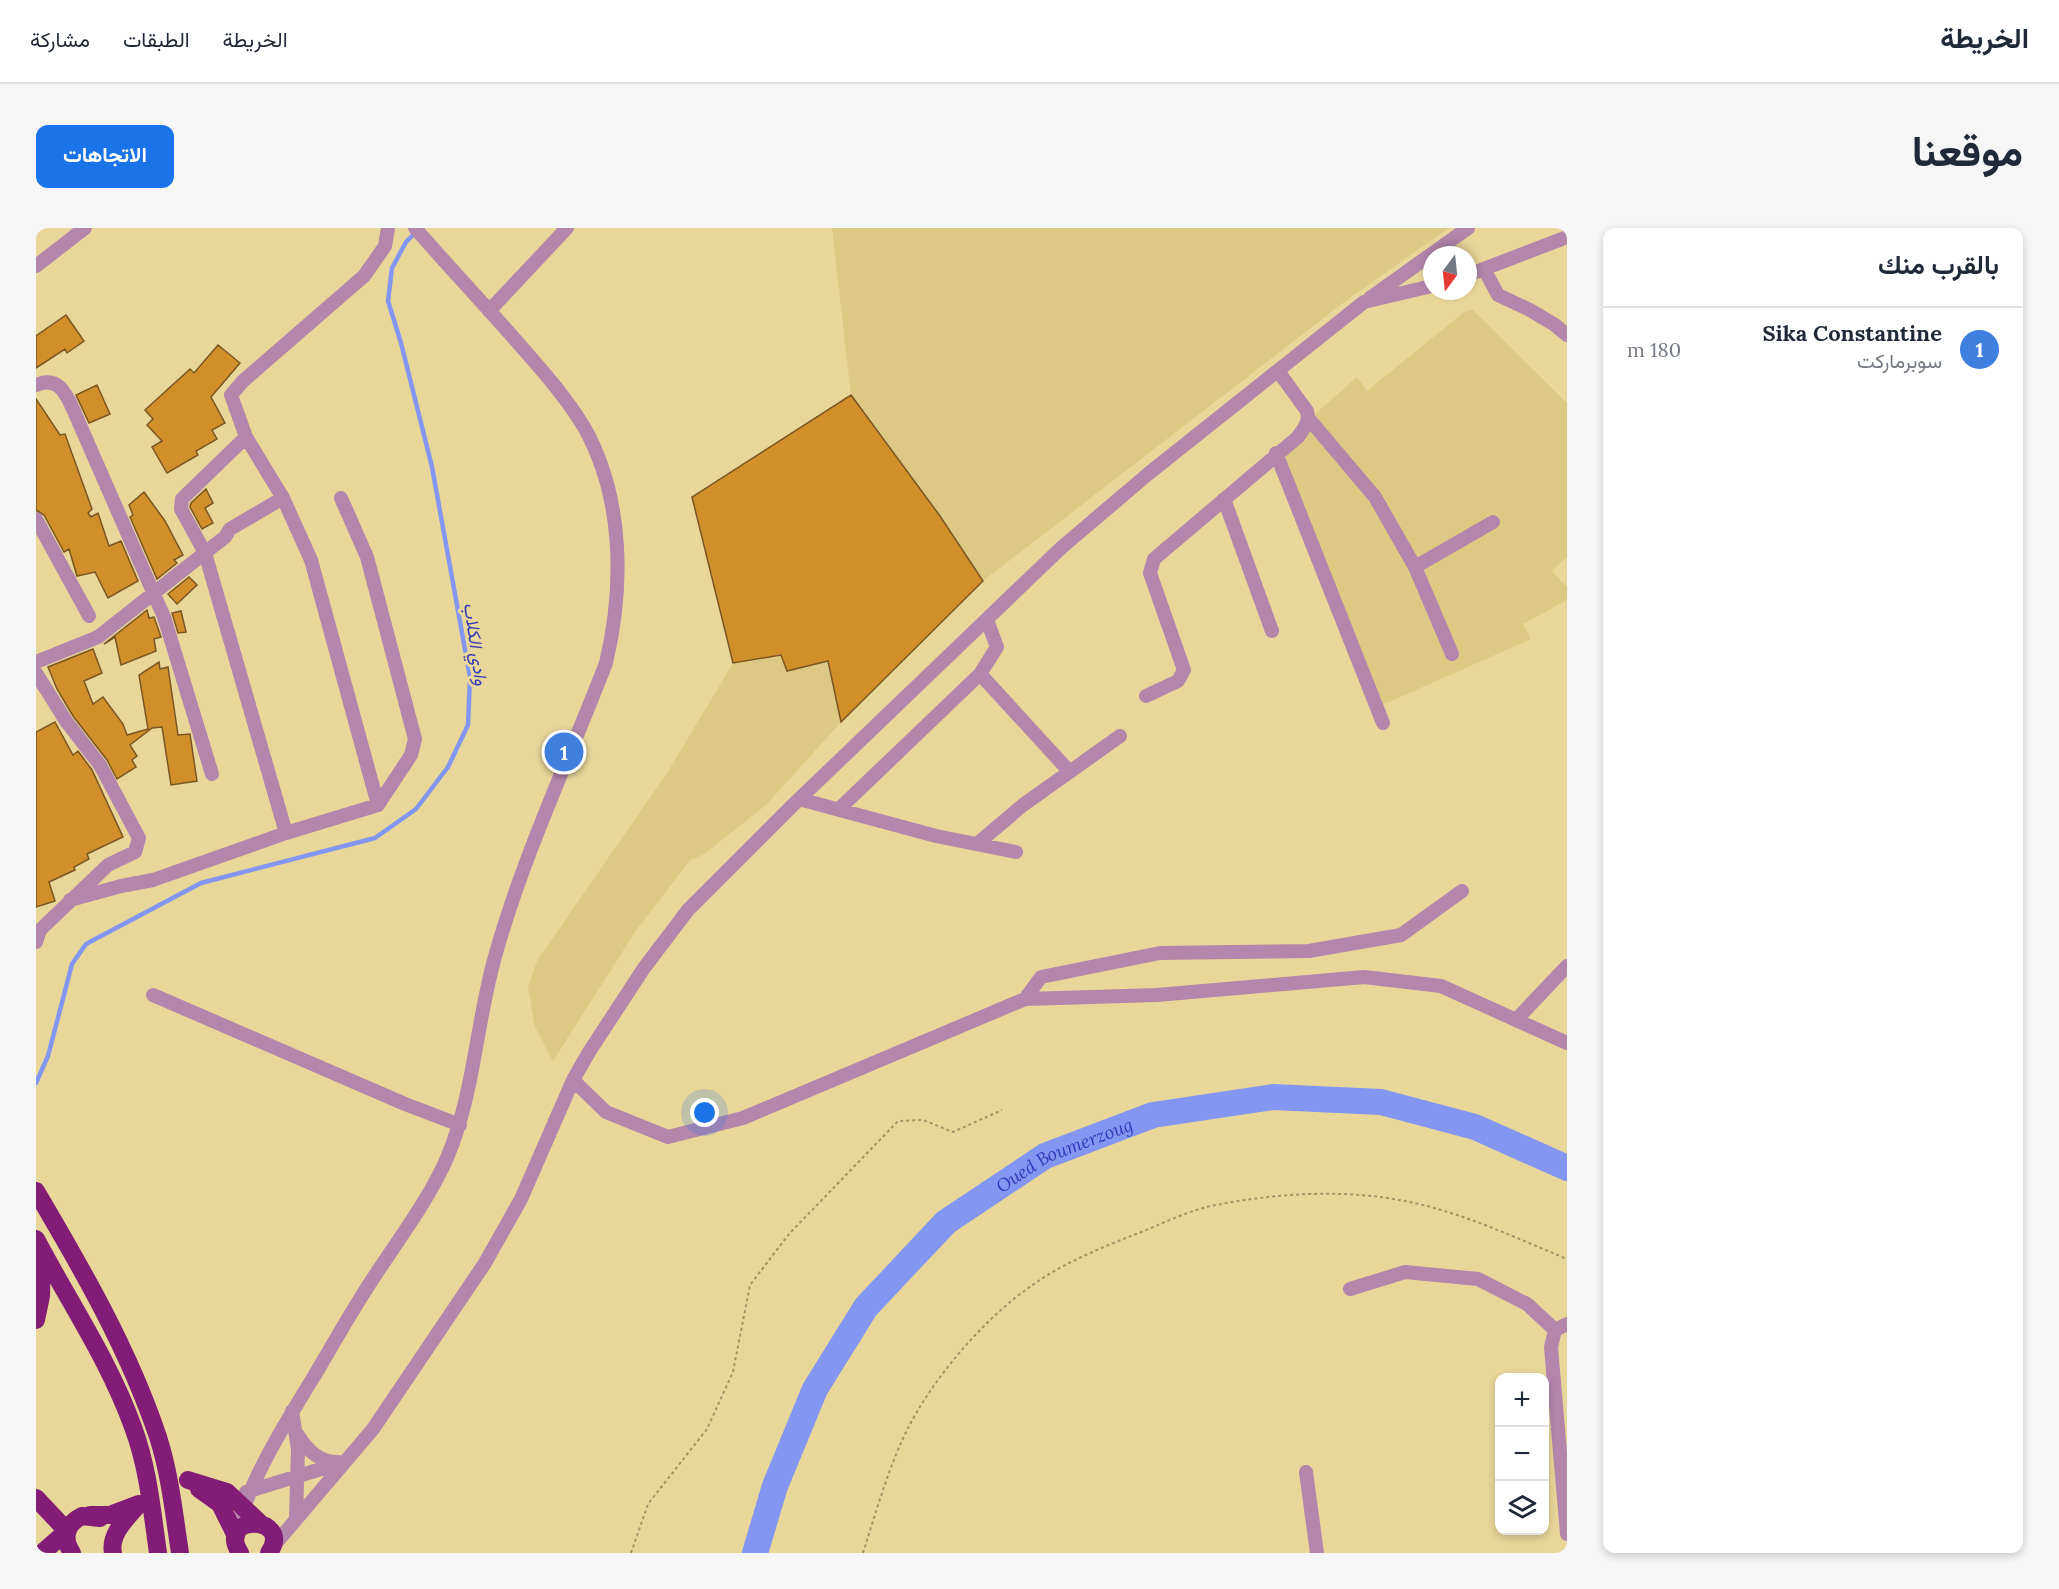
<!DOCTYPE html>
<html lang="ar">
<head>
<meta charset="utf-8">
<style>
	body { margin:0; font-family:Lora,Vazirmatn,serif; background:#f6f6f7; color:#1f2937; direction:rtl }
	.controls { position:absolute; right:18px; bottom:18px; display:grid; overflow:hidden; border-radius:12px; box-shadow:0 3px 9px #0003 }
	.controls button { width:54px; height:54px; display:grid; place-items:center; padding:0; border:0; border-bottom:2px solid #e0e1e3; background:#fff; color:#1f2937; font:30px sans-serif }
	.compass { position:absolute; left:1387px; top:18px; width:54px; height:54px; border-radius:50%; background:#fff; box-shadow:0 3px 9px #0003; rotate:195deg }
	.you { position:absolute; left:669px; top:885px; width:21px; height:21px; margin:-15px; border:4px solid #fff; border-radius:50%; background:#1a73e8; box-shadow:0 0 0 9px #1a73e833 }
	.badge { display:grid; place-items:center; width:39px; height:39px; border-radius:50%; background:#1a73e8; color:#fff; font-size:20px; font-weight:700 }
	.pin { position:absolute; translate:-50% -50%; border:3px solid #fff; box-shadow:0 2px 6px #0006 }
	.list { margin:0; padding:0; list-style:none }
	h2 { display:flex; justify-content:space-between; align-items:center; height:78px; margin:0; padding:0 24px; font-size:26px }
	h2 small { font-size:20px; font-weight:400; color:#747a83 }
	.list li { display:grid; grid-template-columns:39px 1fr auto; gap:18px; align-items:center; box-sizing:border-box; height:84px; padding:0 24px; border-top:2px solid #e0e1e3 }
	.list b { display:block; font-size:22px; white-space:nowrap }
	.list p { margin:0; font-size:20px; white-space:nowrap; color:#747a83 }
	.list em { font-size:20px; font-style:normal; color:#747a83 }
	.icon { flex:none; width:33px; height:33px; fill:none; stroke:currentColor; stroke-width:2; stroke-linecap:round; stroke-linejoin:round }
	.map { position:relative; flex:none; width:1531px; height:1325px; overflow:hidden; direction:ltr; border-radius:12px }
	header { display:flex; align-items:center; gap:36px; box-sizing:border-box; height:84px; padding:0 30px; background:#fff; border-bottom:2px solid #e0e1e3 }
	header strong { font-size:28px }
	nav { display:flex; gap:33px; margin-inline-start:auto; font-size:21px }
	.intro { display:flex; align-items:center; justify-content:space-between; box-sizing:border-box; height:144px; padding:0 36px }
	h1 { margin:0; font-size:42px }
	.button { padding:15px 27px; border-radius:12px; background:#1a73e8; color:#fff; font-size:21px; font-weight:700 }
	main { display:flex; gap:36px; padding:0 36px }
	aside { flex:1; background:#fff; border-radius:12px; box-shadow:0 3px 9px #0003 }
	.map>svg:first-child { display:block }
	.built { fill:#dec984 }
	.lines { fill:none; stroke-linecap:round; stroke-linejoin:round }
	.stream { stroke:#8397f2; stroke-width:4.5 }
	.river { stroke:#8397f2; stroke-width:26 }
	.building { fill:#d18f2a; stroke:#795624; stroke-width:1.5 }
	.path { stroke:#a39465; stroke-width:2; stroke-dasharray:3 3; stroke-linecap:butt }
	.minor { stroke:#b486ac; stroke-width:14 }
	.highway { stroke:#821c77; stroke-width:18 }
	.labels { text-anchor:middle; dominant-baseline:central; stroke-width:6; stroke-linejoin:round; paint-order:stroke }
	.water-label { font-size:18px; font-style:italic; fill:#3539bc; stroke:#e9d699 }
</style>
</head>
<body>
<header>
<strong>الخريطة</strong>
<nav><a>الخريطة</a><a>الطبقات</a><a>مشاركة</a></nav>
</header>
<div class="intro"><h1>موقعنا</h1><a class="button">الاتجاهات</a></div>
<main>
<aside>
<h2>بالقرب منك<small></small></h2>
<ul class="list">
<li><span class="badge" style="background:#3f7fe0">1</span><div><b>Sika Constantine</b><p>سوبرماركت</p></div><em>180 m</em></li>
</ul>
</aside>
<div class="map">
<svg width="1531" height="1325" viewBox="0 0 1531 1325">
	<rect width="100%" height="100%" fill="#e9d699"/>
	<path class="built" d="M796 0H1413L1311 72 947 353 805 494 731 576 667 627 654 632 599 704 517 833 499 799 492 759 501 733 633 542 697 435 656 269 815 167Z
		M1436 81 1531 175V329L1516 343 1531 359V372L1487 396 1495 411 1346 477 1243 218 1321 149 1331 163 1427 85Z"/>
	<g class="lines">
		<path class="stream" d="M0 855 12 828 36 736 50 716 165 655 339 610 380 581 412 539 432 497 434 449 396 239 365 115 352 73 356 40 370 14 381 3"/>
		<path class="river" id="s1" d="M719 1325 739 1258 779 1161 830 1079 910 994 1009 928 1117 887 1237 869 1345 874 1439 899 1531 940"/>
	</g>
	<path class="building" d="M30 87 48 113 31 125 29 121 0 140V108Z
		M182 117 204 135 175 169 189 195 176 202 181 211 160 223 162 227 131 245 116 219 126 213 111 197 117 191 109 182 154 141 158 145Z
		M61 157 74 186 53 195 40 167Z
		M815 167 904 288 947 353 805 494 792 433 751 443 745 427 697 435 656 269Z
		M0 171 24 207 29 206 56 281 52 285 55 289 62 285 73 318 85 313 102 353 72 370 59 344 41 348 33 321 28 324 8 287 0 282Z
		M170 261 177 275 169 280 177 295 166 301 154 279 155 275Z
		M108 264 129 293 147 327 138 332 141 335 121 351 94 289 97 287 93 277Z
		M153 349 161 357 141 376 132 366Z
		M111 382 113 390 118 389 125 409 118 411 120 423 85 437 79 409 68 416Z
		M145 383 150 404 142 405 136 385Z
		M57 421 66 445 48 453 57 476 67 469 87 496 91 507 112 501 103 447 123 434 124 441 132 439 142 507 154 506 161 553 135 557 126 499 116 500 94 517 101 528 96 532 100 539 81 551 71 532 37 488 21 461 12 439Z
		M19 494 37 527 42 523 56 542 87 609 51 626 53 631 38 639 39 642 13 654 19 673 0 679V504Z"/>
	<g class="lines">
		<path class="path" d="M595 1325 612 1276 671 1201 697 1144 714 1057 753 1006 862 893 887 892 917 904 966 882
			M827 1325C840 1284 852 1241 871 1202 897 1150 950 1088 998 1056 1028 1035 1062 1021 1095 1008 1122 998 1152 982 1180 977 1240 965 1309 961 1369 973 1425 984 1478 1009 1531 1031"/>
		<path class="minor" d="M0 38 49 0
			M1448 41 1462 67 1494 82 1519 97 1531 107
			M1432 47 1531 9
			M1334 70 1432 0
			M453 83 531 0
			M0 157C21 148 29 163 37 181L128 389 176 546
			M1273 191 1339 269 1379 339 1457 294
			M210 209 146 271 145 281 169 325 250 605
			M1240 225 1347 495
			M1188 271 1236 403
			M0 291 53 388
			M1379 339 1416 426
			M0 434 62 409 189 309 194 301 247 270
			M0 445 30 493 64 537 103 610 99 624 72 637 4 702 0 714
			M944 446 1033 543
			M1110 468 1142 453 1148 442 1114 345 1118 331 1262 209C1268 200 1274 194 1271 183L1242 143
			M763 571 900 608 980 624
			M342 577 275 332 247 270 210 209 195 167 207 153 328 48 349 18 352 0
			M803 581 944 446 961 419 951 392
			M941 616 987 577 1084 508
			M34 672 85 658 117 652 250 605 342 577 375 527 379 511 331 329 305 270
			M117 767 369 876 424 897
			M989 771 1005 749 1124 725 1273 723 1365 707 1426 663
			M1480 792 1531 738
			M537 852 570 884 632 909 707 890 989 771 1121 767 1328 749 1405 758 1531 815
			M1314 1061 1369 1044 1442 1051 1491 1076 1519 1102
			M1531 1096 1519 1102 1515 1119 1531 1306
			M256 1183 262 1221 260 1291
			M262 1207C271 1222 284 1235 303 1234
			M1270 1244 1281 1325
			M210 1264 308 1234
			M205 1287C222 1239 250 1194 277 1150 298 1115 317 1080 340 1046 365 1008 393 971 411 930 439 864 440 793 460 725 488 626 533 531 570 435 588 359 588 270 548 199 530 169 506 142 483 116 449 77 413 39 379 0
			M235 1321 337 1201 449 1035 485 971 537 852 553 824 608 740 652 682 757 577 1025 320 1112 246 1328 74 1396 58"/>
		<path class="highway" d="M0 963C46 1041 93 1122 122 1209 134 1246 138 1286 144 1325
			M0 1011C33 1074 73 1132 97 1199 112 1239 116 1283 122 1325
			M0 1092 5 1068 6 1022
			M152 1252 191 1264 224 1295
			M163 1261 184 1276 200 1308
			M0 1270 31 1303 6 1325
			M54 1287H74L103 1276C91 1290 73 1306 77 1325
			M36 1325C26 1310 30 1296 46 1288L64 1290
			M204 1325C179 1285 258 1287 233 1325"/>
	</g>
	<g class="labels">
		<g class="water-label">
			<text transform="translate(440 416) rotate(82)">وادي الكلاب</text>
			<text stroke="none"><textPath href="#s1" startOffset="525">Oued Boumerzoug</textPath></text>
		</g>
	</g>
</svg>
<div class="controls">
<button>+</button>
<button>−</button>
<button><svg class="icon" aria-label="layers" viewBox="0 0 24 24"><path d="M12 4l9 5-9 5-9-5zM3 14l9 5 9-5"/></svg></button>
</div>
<svg class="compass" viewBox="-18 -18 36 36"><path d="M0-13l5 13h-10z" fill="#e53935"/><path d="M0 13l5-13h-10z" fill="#747a83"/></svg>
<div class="you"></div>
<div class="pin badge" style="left:528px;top:524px;background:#3f7fe0">1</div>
</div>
</main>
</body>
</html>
